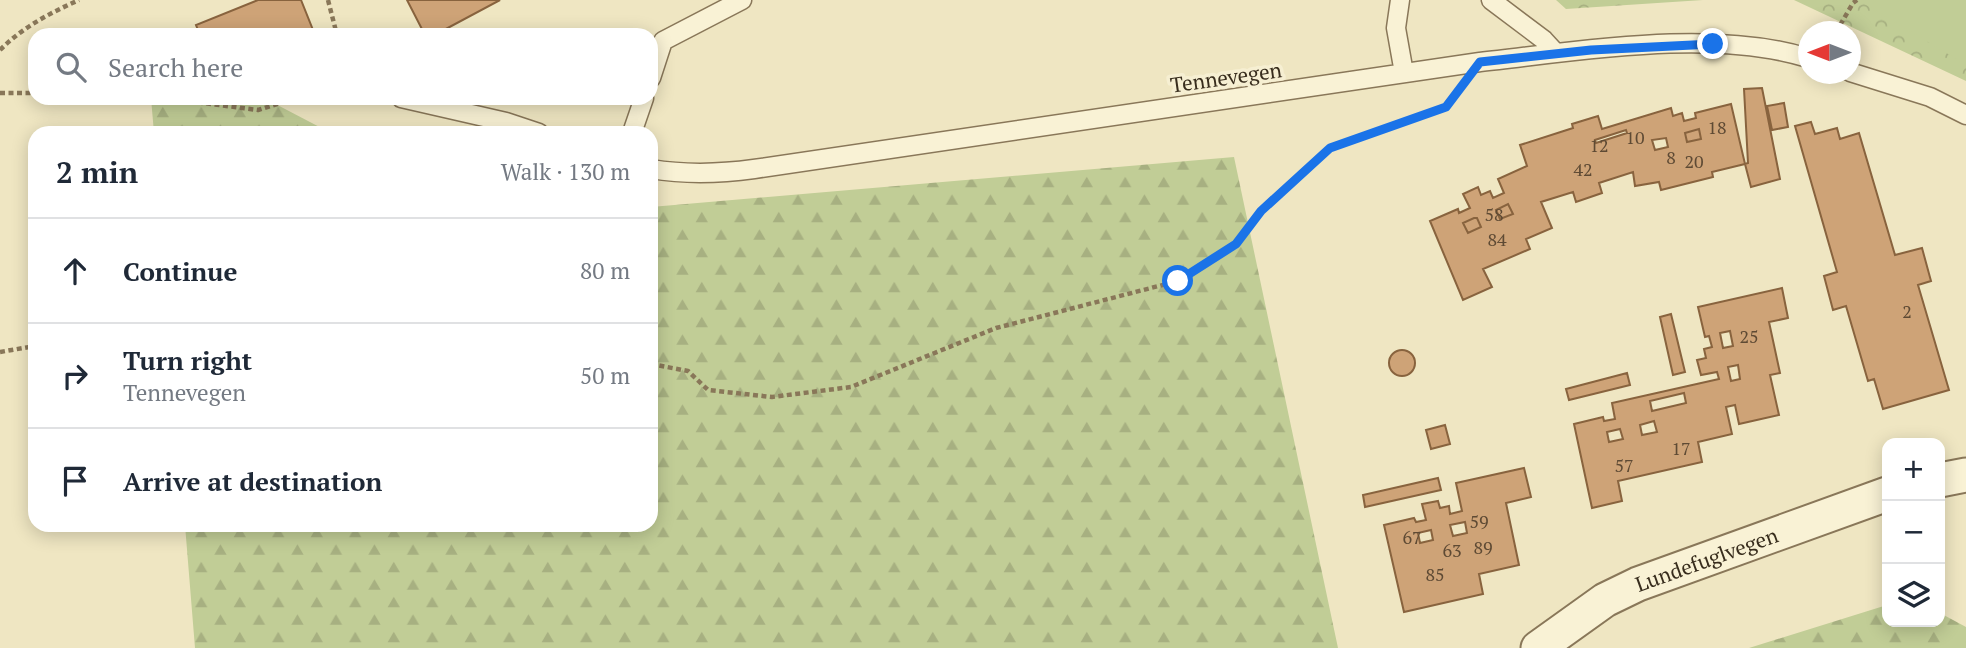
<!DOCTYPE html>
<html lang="en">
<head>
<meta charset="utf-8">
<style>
	body { margin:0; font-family:"PT Serif",serif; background:#f2f2f3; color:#1f2937 }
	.controls { position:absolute; right:21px; bottom:21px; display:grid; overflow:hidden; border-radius:14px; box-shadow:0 4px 18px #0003 }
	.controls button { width:63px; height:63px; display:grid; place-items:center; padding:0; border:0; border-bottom:2px solid #e0e1e3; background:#fff; color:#1f2937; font:35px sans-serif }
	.compass { position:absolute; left:1798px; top:21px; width:63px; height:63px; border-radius:50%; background:#fff; box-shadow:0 4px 18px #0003; rotate:270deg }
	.stop { position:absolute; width:21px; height:21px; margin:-16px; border:5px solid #1a73e8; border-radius:50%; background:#fff }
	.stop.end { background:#1a73e8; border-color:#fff; box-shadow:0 2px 7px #0008 }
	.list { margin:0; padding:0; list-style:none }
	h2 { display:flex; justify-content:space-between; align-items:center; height:91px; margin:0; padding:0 28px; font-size:30px }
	h2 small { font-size:23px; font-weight:400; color:#747a83 }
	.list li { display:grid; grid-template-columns:46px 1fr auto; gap:21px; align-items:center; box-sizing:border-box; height:105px; padding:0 28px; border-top:2px solid #e0e1e3 }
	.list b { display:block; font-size:26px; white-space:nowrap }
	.list p { margin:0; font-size:23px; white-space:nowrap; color:#747a83 }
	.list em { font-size:23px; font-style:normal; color:#747a83 }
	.icon { flex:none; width:38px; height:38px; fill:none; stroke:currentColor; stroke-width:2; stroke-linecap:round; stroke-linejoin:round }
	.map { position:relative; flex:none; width:1966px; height:648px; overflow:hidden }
	.search { position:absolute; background:#fff; box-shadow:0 4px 18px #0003; left:28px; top:28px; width:630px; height:77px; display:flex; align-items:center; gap:18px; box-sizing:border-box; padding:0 24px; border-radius:21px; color:#747a83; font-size:26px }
	.panel { position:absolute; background:#fff; box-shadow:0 4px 18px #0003; left:28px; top:126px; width:630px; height:406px; border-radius:21px }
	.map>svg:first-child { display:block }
	.forest { fill:url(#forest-firs) }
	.park { fill:url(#park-crowns) }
	.pitch { fill:#c1cd96 }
	.building { fill:#cea377; stroke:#88633e; stroke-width:2; fill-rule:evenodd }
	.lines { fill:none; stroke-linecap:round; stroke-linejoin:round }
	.service-casing { stroke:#897759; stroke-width:21 }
	.minor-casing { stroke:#897759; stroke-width:37 }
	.path { stroke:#897759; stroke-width:4.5; stroke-dasharray:5 3.5; stroke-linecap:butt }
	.service { stroke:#f9f2d5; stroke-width:18 }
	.minor { stroke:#f9f2d5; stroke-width:33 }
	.route { stroke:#1a73e8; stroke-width:9 }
	.labels { text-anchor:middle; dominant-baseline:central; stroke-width:7; stroke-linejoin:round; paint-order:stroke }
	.number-label { font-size:18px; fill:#5e4a34 }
	.street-label { font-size:21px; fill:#382d1d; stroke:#f6efd2 }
</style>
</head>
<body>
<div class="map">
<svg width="1966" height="648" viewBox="0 0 1966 648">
	<defs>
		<pattern id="forest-firs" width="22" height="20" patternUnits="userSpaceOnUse" patternTransform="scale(1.75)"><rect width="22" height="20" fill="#c1cd96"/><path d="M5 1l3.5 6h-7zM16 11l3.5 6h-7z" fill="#a7b081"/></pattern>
		<pattern id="park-crowns" width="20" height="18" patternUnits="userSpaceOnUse" patternTransform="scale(1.75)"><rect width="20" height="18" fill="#c1cd96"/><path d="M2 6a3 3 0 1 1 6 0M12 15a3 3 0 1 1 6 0" fill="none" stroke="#a7b081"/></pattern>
	</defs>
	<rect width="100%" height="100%" fill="#efe6c2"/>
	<path class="forest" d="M151 98H264L331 133H154Z
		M1234 157 1338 648H195L185 525H651V207Z
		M1887 605V622H1940V613L1966 627V648H1749Z"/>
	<path class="park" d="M1556 0H1703L1566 9Z
		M1794 0H1966V81Z"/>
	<path class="pitch" d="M1858 0H1966V57L1963 63Z"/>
	<path class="building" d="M258 0H301L315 35H200L196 25Z
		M407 0H500L442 31 444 35H425Z
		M1762 88 1780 179 1751 187 1745 164 1712 172 1713 177 1661 190 1659 182 1635 186 1633 172 1599 183 1602 193 1576 202 1573 192 1541 202 1552 228 1526 239 1530 249 1483 269 1492 287 1463 300 1430 221 1458 209 1459 213 1470 208 1463 194 1478 187 1481 195 1490 191 1493 198 1504 193 1498 179 1527 166 1520 145 1573 128 1572 124 1598 116 1602 129 1671 108 1673 116 1682 113 1684 121 1696 118 1695 113 1731 104 1745 164 1748 163 1744 89ZM1699 129 1701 139 1687 142 1685 133ZM1626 130 1627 133 1596 143 1595 140ZM1666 138 1668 147 1655 150 1652 140ZM1508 204 1513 214 1500 219 1496 210ZM1474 218H1477L1481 227 1468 233 1463 223Z
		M1784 103 1788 127 1772 130 1767 106Z
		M1811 122 1815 134 1837 128 1840 139 1859 133 1895 255 1922 248 1931 281 1918 285 1949 390 1883 409 1874 379 1868 381 1846 306 1833 310 1824 276 1837 272 1795 126Z
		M1699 129 1701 139 1687 142 1685 133Z
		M1508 204 1513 214 1500 219 1496 210Z
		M1474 218H1477L1481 227 1468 233 1463 223Z
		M1782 288 1788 318 1769 322 1780 373 1770 375 1779 415 1739 424 1735 405 1726 407 1732 434 1698 442 1702 462 1618 481 1622 501 1592 508 1574 424 1603 417 1604 421 1615 419 1612 403 1719 379 1717 372 1701 375 1697 360 1706 358 1704 349 1712 347 1709 336 1705 337 1698 307ZM1730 331 1733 346 1723 348 1720 333ZM1738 365 1740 379 1731 381 1728 367ZM1684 393 1686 403 1652 411 1650 401ZM1654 421 1657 432 1642 435 1640 425ZM1620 429 1623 439 1609 442 1607 432Z
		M1671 314 1685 372 1673 375 1660 317Z
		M1389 363a13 13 0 1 1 26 0a13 13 0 1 1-26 0Z
		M1627 373 1630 385 1569 400 1566 389Z
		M1445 425 1450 444 1431 449 1426 430Z
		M1524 468 1531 497 1506 503 1519 565 1479 574 1483 594 1404 612 1384 525 1414 518 1416 522 1426 520 1422 504 1438 501 1440 508 1449 506 1450 514 1462 511 1456 483ZM1465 522 1467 533 1453 536 1450 525ZM1431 530 1433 540 1420 543 1418 533Z
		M1438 478 1441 490 1365 507 1363 495Z"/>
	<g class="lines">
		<defs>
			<path id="service" d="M1400 0 1396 28 1404 73
				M1491 0 1544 40 1556 53
				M1850 72 1930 97 1966 115
				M651 78 663 41 742 0
				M401 98 506 122 539 133
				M632 133 644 98
				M651 169C687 175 718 174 754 169L1480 62C1580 51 1712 28 1808 58"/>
			<g id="minor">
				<path d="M1940 480 1966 475"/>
				<path id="s1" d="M1538 648 1605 600 1638 584 1887 494"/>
			</g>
		</defs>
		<use href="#service" class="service-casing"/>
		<use href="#minor" class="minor-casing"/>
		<path class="path" d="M328 0 337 35
			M1836 32 1853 3 1857 0
			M0 50C23 27 50 13 79 0
			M0 93H35
			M164 98 258 110 296 98
			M0 352 35 346
			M651 364 688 371 708 390 772 397 851 387 996 328 1178 281 1236 244 1261 211 1330 148 1446 107 1457 93"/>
		<use href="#service" class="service"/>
		<use href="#minor" class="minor"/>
	</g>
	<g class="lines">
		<path class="route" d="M1178 281 1236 244 1261 211 1330 148 1446 107 1480 62 1591 50 1713 44"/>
	</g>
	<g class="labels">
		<g class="number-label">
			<text x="1717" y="127">18</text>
			<text x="1635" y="137">10</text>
			<text x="1599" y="145">12</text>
			<text x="1671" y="157">8</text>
			<text x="1694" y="161">20</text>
			<text x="1583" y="169">42</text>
			<text x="1494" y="214">58</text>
			<text x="1497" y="239">84</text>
			<text x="1907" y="311">2</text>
			<text x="1749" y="336">25</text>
			<text x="1681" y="448">17</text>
			<text x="1624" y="465">57</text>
			<text x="1479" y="521">59</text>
			<text x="1412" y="537">67</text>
			<text x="1483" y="547">89</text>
			<text x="1452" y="550">63</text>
			<text x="1435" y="574">85</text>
		</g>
		<g class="street-label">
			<text transform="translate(1226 77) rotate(-8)">Tennevegen</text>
			<text stroke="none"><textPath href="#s1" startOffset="192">Lundefuglvegen</textPath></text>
		</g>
	</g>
</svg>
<div class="controls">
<button>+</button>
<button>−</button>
<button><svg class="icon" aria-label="layers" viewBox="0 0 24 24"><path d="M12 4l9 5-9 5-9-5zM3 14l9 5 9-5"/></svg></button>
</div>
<svg class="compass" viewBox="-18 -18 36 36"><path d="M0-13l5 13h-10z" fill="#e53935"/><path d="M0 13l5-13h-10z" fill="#747a83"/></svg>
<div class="stop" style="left:1178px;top:281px"></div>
<div class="stop end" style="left:1713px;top:44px"></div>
<div class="search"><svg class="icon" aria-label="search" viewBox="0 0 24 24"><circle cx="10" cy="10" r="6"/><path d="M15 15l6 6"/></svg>Search here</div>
<section class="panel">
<h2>2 min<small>Walk · 130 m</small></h2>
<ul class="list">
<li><svg class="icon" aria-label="ahead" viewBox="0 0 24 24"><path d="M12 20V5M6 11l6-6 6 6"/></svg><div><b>Continue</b></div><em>80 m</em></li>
<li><svg class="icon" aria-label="right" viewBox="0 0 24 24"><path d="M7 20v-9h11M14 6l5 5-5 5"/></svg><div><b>Turn right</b><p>Tennevegen</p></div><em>50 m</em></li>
<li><svg class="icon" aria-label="arrive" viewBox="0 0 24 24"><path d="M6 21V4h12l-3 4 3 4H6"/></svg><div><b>Arrive at destination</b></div></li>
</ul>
</section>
</div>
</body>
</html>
